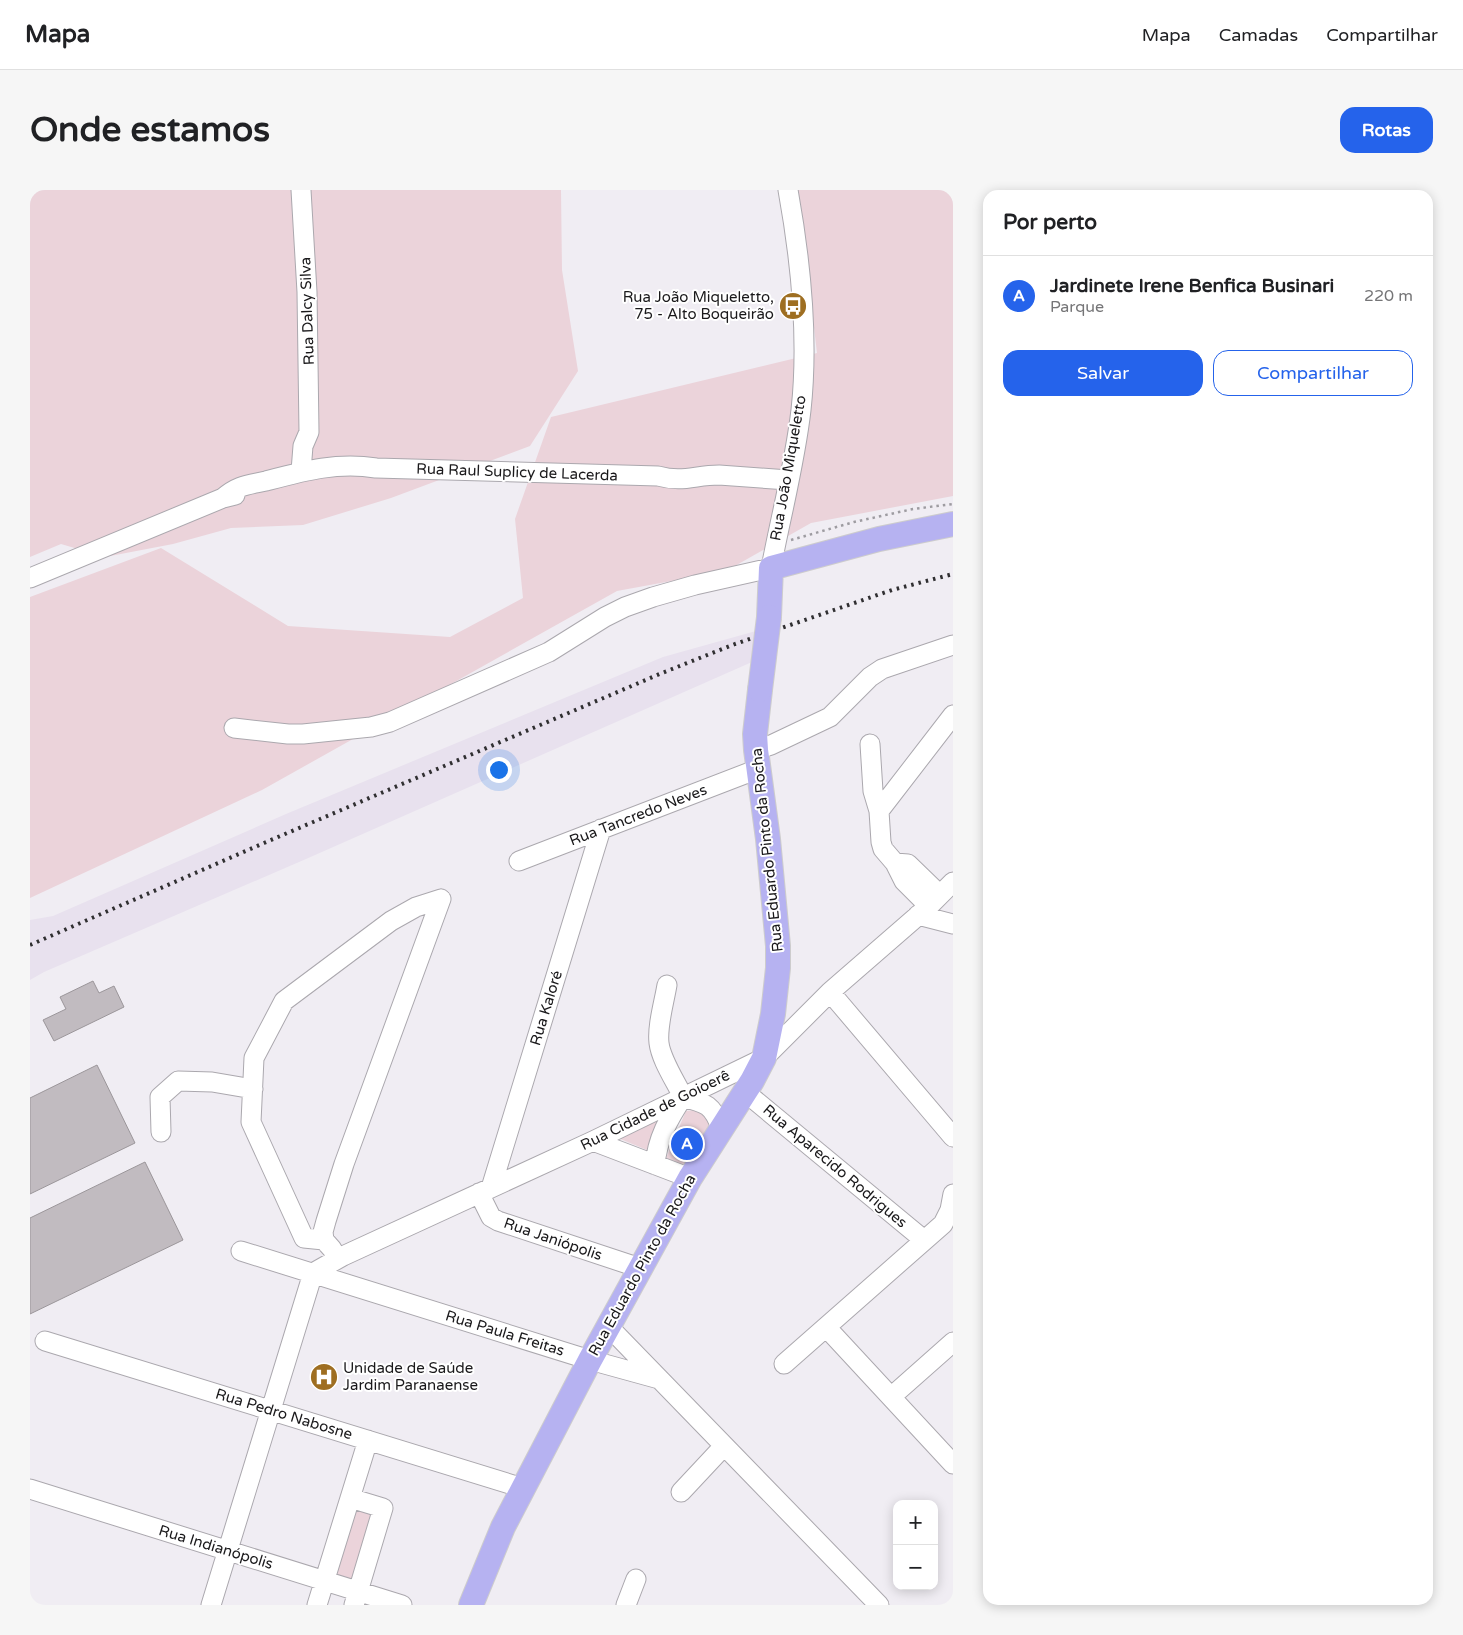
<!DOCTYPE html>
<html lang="pt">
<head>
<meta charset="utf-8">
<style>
	body { margin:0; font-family:"Varela Round",sans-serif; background:#f6f6f6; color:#202124 }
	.controls { position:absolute; right:15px; bottom:15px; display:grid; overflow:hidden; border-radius:10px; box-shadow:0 2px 12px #0003 }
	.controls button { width:45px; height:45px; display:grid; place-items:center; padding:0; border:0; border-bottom:1px solid #e0e0e0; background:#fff; color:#202124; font:25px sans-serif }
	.you { position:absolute; left:468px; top:579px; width:18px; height:18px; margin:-12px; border:4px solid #fff; border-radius:50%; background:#1a73e8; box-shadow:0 0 0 8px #1a73e833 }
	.badge { display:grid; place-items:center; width:32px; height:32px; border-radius:50%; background:#2563eb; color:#fff; font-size:16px; font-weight:700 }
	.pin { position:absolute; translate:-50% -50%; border:2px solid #fff; box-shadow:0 1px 5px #0006 }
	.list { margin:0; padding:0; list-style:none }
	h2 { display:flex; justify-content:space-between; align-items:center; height:65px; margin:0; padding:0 20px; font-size:21px }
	h2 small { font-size:16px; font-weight:400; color:#757577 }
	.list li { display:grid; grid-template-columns:32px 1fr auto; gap:15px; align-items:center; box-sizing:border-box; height:80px; padding:0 20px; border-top:1px solid #e0e0e0 }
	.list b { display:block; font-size:19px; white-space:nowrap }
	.list p { margin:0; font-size:16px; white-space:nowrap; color:#757577 }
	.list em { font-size:16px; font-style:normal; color:#757577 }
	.actions { display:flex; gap:10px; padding:15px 20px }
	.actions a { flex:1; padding:11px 0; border:1px solid #2563eb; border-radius:15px; text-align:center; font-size:18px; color:#2563eb }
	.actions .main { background:#2563eb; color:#fff }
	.map { position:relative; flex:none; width:923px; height:1415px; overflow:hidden; border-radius:15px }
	header { display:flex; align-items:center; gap:30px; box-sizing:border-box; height:70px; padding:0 25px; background:#fff; border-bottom:1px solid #e0e0e0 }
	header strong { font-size:24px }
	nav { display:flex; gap:28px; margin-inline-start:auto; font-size:18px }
	.intro { display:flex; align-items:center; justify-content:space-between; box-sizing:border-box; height:120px; padding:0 30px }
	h1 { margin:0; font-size:35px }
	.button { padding:12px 22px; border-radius:15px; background:#2563eb; color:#fff; font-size:18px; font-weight:700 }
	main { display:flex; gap:30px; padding:0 30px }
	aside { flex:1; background:#fff; border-radius:15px; box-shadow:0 2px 12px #0003 }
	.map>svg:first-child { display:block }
	.built { fill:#e8e1ee }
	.green { fill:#ebd3da }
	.building { fill:#c1bbc0; stroke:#9b969a }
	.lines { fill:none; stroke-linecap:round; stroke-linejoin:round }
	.minor-casing { stroke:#aba8ae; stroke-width:21 }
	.major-casing { stroke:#cdcccd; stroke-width:26 }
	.path { stroke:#9e9ca1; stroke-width:2.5; stroke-dasharray:2.5 4; stroke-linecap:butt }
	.minor { stroke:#fff; stroke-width:19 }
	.major { stroke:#b6b2f1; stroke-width:24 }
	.rail { stroke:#302f31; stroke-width:4; stroke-dasharray:2.5 5; stroke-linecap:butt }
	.major-bridge-casing { stroke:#cdcccd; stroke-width:26; stroke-linecap:butt }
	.major-bridge { stroke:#b6b2f1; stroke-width:24 }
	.labels { text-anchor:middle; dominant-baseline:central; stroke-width:4; stroke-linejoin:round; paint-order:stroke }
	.poi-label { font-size:15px; fill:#1a191b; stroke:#fff; text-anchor:end }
	.street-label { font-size:15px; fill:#1a191b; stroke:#fff }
</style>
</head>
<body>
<header>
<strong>Mapa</strong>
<nav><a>Mapa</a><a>Camadas</a><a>Compartilhar</a></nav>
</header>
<div class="intro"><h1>Onde estamos</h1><a class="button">Rotas</a></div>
<main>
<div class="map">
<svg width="923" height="1415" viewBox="0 0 923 1415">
	<rect width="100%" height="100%" fill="#f0edf3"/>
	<path class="built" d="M726 441 722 472 276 669 14 782 0 790V730L23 726 256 624 633 467Z"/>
	<path class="green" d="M0 0H531L532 80 548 181 500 256 361 308 273 335 201 338 143 354 75 367 31 354 0 367Z
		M768 0H923V306L781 333 696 381 587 401 232 600 0 708V407L131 358 258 436 420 447 493 408 485 329 521 227 787 163Z
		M665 920 673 922 680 934 666 966 654 975 636 968 656 921Z
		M632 923 617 960 588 948Z
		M325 1313 346 1320 325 1390 303 1384Z"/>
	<path class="building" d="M63 791 69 803 84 796 94 817 24 851 13 830 36 819 30 807Z
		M67 875 105 953 0 1004V908Z
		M115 972 153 1050 0 1124V1028Z"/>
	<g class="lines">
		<defs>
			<path id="minor" d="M271 0 277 102 279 242 273 256 271 281
				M193 308C208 295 218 295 236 291 274 281 306 272 346 278L628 286C653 293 665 285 689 285L758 290
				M0 388 193 308 205 305
				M204 538 258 544H273L341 537 360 532 519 462 575 427 595 417 623 407 665 395 741 378C751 325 765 273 771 220 779 147 771 72 758 0
				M840 554 843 601 849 621 851 652 853 659 865 673 874 691 899 716
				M726 560 741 555 800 527 840 487 852 479 923 455
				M849 621 923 525
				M489 671 728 579
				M865 673 878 674 910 705
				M888 725 923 734
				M637 795C634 813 627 836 629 853 631 870 646 892 653 907 676 913 683 915 691 938
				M800 802 923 947
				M715 902 894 1050
				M131 942 130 907 148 891 182 892 223 899
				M563 951 660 988
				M625 975C627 949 639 928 653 907
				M461 998 571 639
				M449 1003 461 1027 468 1031 610 1078
				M294 1050 274 1048 221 932 224 868 254 811 361 731 386 717 411 709
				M302 1059 294 1050 293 1042 296 1031 314 974 411 709
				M211 1061 560 1170 629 1189
				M283 1083 313 1066 563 951 734 868 800 802 899 716 923 692
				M578 1136 849 1415
				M796 1137 923 1274
				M15 1151 493 1298
				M754 1174 913 1034 920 1020 923 1004
				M861 1207 923 1152
				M0 1299 372 1415
				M651 1302 694 1256
				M320 1308 353 1318 324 1415
				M181 1415 283 1083
				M287 1415 338 1250
				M596 1415 606 1389"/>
			<path id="major" d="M739 427 741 378 849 349 923 334
				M441 1415 473 1337 560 1170 660 988 722 891 734 868 743 824 748 778V756L738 649 726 560 725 544 730 500"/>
		</defs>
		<use href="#minor" class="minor-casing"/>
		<use href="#major" class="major-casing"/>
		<path class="path" d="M761 350 824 332 883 319 923 314"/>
		<use href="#minor" class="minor"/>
		<use href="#major" class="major"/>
		<path class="rail" d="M0 755 234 653 632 483 705 454 862 400 923 384"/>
		<defs>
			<path id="major-bridge" d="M730 500 739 427"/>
		</defs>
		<use href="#major-bridge" class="major-bridge-casing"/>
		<use href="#major-bridge" class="major-bridge"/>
	</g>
	<defs>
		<symbol id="bus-disc" viewBox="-11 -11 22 22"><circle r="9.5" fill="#9e6e21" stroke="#fff"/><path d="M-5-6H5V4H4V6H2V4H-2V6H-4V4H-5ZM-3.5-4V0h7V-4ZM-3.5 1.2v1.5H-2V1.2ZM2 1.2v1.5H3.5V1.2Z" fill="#fff"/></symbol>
		<symbol id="hospital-disc" viewBox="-11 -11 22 22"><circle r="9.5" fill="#9e6e21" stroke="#fff"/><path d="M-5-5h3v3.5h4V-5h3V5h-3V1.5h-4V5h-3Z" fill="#fff"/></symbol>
	</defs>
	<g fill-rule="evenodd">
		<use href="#bus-disc" x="747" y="100" width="32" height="32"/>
		<use href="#hospital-disc" x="278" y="1171" width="32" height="32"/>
	</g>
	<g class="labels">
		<g class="poi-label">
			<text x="744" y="107">Rua João Miqueletto,<tspan x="744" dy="17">75 - Alto Boqueirão</tspan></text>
			<text x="313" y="1178" text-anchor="start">Unidade de Saúde<tspan x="313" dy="17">Jardim Paranaense</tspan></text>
		</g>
		<g class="street-label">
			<text transform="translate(277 121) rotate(-92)">Rua Dalcy Silva</text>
			<text transform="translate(758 278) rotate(-80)">Rua João Miqueletto</text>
			<text transform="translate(487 282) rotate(2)">Rua Raul Suplicy de Lacerda</text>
			<text transform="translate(608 625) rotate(-21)">Rua Tancredo Neves</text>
			<text transform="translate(737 660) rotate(-96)">Rua Eduardo Pinto da Rocha</text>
			<text transform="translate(516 818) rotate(-73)">Rua Kaloré</text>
			<text transform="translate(625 920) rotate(-26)">Rua Cidade de Goioerê</text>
			<text transform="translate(805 976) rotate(40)">Rua Aparecido Rodrigues</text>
			<text transform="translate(523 1049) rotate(19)">Rua Janiópolis</text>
			<text transform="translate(612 1075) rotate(-61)">Rua Eduardo Pinto da Rocha</text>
			<text transform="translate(475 1143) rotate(17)">Rua Paula Freitas</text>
			<text transform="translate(254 1224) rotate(17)">Rua Pedro Nabosne</text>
			<text transform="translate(186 1357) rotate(17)">Rua Indianópolis</text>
		</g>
	</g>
</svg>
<div class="controls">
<button>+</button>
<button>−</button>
</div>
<div class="you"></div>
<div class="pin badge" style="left:657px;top:954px">A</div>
</div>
<aside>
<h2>Por perto<small></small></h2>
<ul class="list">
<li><span class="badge">A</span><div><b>Jardinete Irene Benfica Businari</b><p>Parque</p></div><em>220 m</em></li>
</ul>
<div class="actions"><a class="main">Salvar</a><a>Compartilhar</a></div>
</aside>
</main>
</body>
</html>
